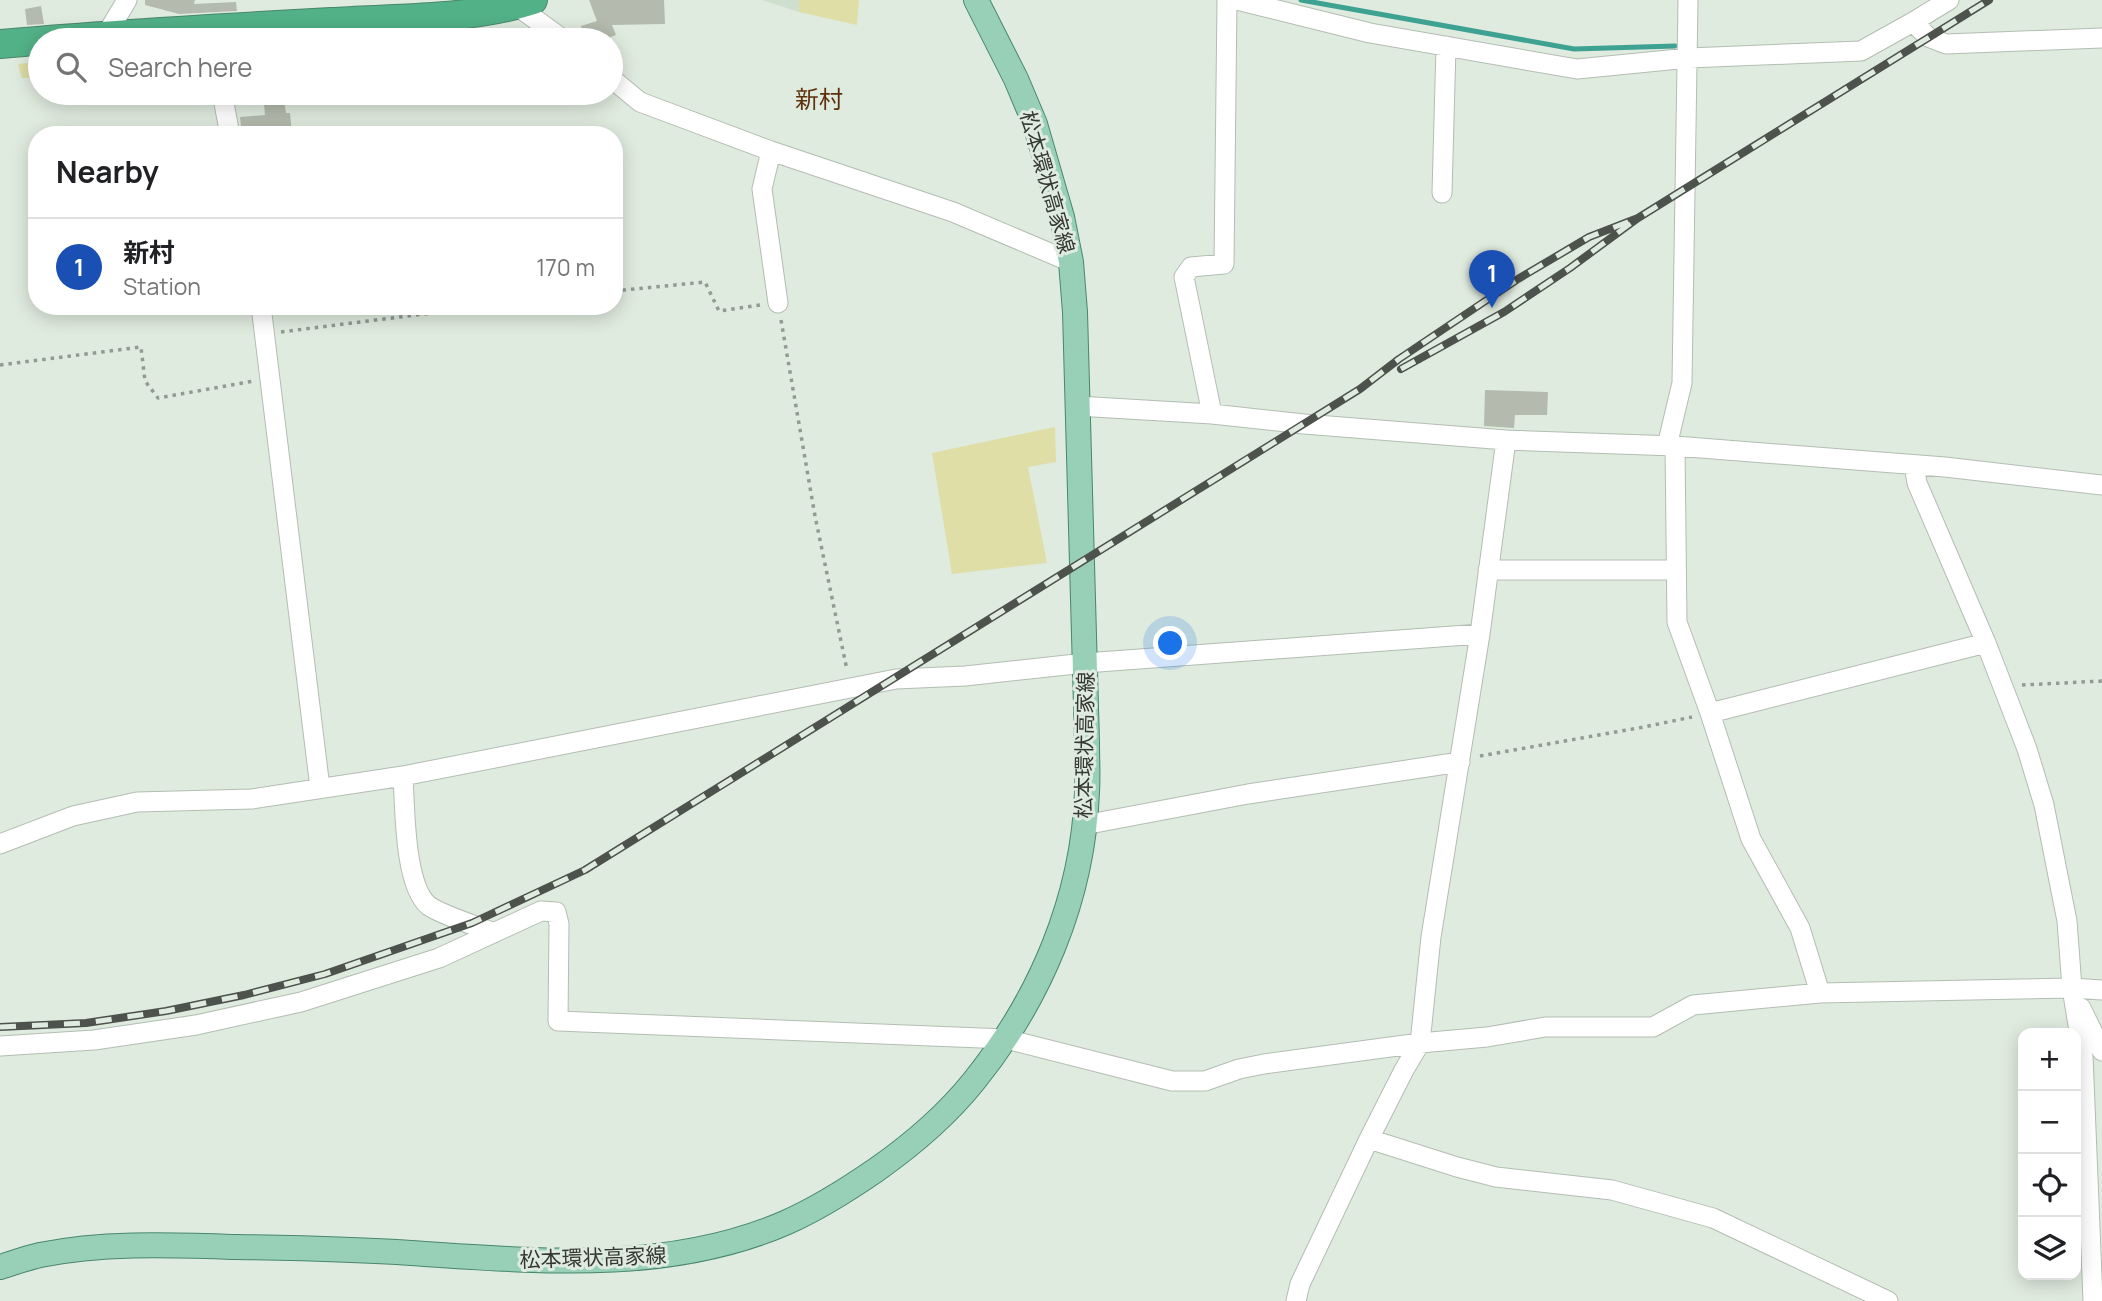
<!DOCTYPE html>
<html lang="en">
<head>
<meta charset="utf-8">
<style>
	body { margin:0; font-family:Manrope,"Noto Sans JP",sans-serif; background:#f2f2f2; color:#202124 }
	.controls { position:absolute; right:21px; bottom:21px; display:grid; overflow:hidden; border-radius:14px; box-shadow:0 4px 18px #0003 }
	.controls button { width:63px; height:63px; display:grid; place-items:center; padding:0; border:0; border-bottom:2px solid #e0e0e0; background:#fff; color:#202124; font:35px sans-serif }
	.you { position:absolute; left:1171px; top:644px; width:24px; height:24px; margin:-18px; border:5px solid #fff; border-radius:50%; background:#1a73e8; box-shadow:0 0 0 10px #1a73e833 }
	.badge { display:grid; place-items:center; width:46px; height:46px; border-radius:50%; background:#a46030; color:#fff; font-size:23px; font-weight:700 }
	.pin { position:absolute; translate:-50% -58px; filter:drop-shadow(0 2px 4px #0008) }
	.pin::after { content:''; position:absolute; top:37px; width:24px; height:21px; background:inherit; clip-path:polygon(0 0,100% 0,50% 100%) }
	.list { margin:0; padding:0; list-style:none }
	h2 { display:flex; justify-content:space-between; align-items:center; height:91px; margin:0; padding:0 28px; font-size:30px }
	h2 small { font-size:23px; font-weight:400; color:#757577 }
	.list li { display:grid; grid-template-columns:46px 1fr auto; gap:21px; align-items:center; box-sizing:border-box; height:98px; padding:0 28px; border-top:2px solid #e0e0e0 }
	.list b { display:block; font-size:26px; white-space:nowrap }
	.list p { margin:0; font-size:23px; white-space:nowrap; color:#757577 }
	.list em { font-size:23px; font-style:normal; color:#757577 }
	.icon { flex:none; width:38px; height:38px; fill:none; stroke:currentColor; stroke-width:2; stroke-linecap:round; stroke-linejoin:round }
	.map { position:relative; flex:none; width:2102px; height:1301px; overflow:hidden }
	.search { position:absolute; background:#fff; box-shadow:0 4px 18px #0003; left:28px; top:28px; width:595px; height:77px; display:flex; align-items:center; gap:18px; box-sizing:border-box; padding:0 24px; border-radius:38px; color:#757577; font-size:26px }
	.panel { position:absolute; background:#fff; box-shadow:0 4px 18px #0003; left:28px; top:126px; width:595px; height:189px; border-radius:28px }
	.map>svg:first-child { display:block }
	.built { fill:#cfdfce }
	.green { fill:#dedea6 }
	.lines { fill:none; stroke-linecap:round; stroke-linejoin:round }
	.stream { stroke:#3da292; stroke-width:5 }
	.building { fill:#b4baad }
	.minor-casing { stroke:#b3bdb2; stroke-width:21 }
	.major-casing { stroke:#48876a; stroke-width:26 }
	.highway-casing { stroke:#48876a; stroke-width:30 }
	.path { stroke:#929a91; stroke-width:3.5; stroke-dasharray:3.5 5; stroke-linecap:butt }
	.minor { stroke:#fff; stroke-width:19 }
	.major { stroke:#97d0b7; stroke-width:24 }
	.highway { stroke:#52b187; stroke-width:28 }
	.rail-casing { stroke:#4d524c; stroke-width:8 }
	.rail { stroke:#e0ebdf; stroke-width:5; stroke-dasharray:16; stroke-linecap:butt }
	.labels { text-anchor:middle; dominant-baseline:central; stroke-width:6; stroke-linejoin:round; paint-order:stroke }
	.street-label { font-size:21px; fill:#343833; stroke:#e0ebdf }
	.quarter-label { font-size:24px; fill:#5d300d; stroke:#e0ebdf }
</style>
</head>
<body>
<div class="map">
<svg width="2102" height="1301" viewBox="0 0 2102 1301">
	<rect width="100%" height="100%" fill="#e0ebdf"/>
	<path class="built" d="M762 0H799V12Z"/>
	<path class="green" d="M799 0H859L857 25 799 12Z
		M40 62V78H22L18 64Z
		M1055 427 1056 462 1028 467 1047 563 952 574 932 453Z"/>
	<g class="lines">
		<path class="stream" d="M1301 0 1574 49 1675 46"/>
	</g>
	<path class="building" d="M145 0H195L194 4 236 2 237 11 179 14 145 5Z
		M589 0H664L665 24 612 25 616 35 602 40H586L581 26 597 21Z
		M41 6 44 24 27 25 25 9Z
		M263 93H283L286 113H290L292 135H242L240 117 265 115Z
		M1485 390 1548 392 1547 415H1515L1514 428 1484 426Z"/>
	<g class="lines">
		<defs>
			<path id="minor" d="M1237 0 1370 33 1577 69 1689 58 1861 51 1913 22 1928 37 1946 44 2102 38
				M510 1 564 40
				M1913 22 1949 0
				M106 35 127 0
				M611 78 640 102 771 151 953 212 1071 262
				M222 93 230 135
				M771 151 762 189 778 303
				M1442 193 1446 46
				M261 306 320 788
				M1077 406 1212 414 1304 424 1506 440 1675 446 1945 467 2102 485
				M1212 414 1184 277 1191 267 1224 264 1227 0
				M1667 446 1682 383 1688 0
				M1675 446 1677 622 1710 713 1751 839 1800 928 1820 993
				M1914 465 1917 483 1986 643 2027 749 2044 805 2067 921 2072 988 2083 1056 2093 1301
				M1488 570H1675
				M1710 713 1986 643
				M403 776C405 807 404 886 429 906 442 915 477 926 494 933
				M1084 825 1248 794 1460 762
				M0 844 73 816 137 802 252 799 403 776 896 679 965 676 1085 663 1480 634
				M2081 1008 2102 1051
				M0 1046 94 1040 196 1025 301 1002 439 958 541 911 556 912 559 924 558 1021 1006 1039 1172 1081H1205L1239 1069 1264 1064 1420 1043 1487 1037 1545 1027H1653L1693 1005 1820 993 2072 988 2102 990
				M1369 1139 1457 1167 1496 1177 1612 1190 1713 1218 1888 1301
				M1296 1301 1300 1284 1369 1139 1404 1070 1420 1043 1431 937 1480 634 1506 440"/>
			<path id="major" d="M0 1267C13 1263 27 1258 40 1255 104 1242 172 1245 236 1247 295 1248 353 1249 411 1253 536 1261 667 1274 785 1223 817 1209 847 1190 876 1170 913 1144 946 1116 974 1081 1040 999 1083 899 1087 792 1088 776 1087 759 1087 743L1075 312 1071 262 1062 217 1035 124 1016 79 976 0"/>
			<path id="highway" d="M0 44C110 34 221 28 331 22 395 18 473 20 533 0"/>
		</defs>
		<use href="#minor" class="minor-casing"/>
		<use href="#major" class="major-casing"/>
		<use href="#highway" class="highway-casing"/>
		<path class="path" d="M614 291 705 282 719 311 760 305
			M781 320 815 516 847 670
			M281 332 487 306
			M0 365 141 347 145 381 158 398 254 381
			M2022 685 2102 681
			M1480 756 1644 727 1692 717"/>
		<use href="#minor" class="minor"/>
		<use href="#major" class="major"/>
		<use href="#highway" class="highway"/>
		<defs>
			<path id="rail" d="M1401 369 1504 312 1570 268 1638 218 1989 0
				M0 1027 86 1023 166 1011 244 995 325 974 472 923 585 870 1360 389 1399 359 1518 279 1589 237 1638 218"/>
		</defs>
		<use href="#rail" class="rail-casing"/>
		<use href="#rail" class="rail"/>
	</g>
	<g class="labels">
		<g class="street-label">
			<text transform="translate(1048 182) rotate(74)">松本環状高家線</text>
			<text transform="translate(1084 745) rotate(-89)">松本環状高家線</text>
			<text transform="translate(593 1257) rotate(-2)">松本環状高家線</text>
		</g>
		<g class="quarter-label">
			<text x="819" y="98">新村</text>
		</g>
	</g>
</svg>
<div class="controls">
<button>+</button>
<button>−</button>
<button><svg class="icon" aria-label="locate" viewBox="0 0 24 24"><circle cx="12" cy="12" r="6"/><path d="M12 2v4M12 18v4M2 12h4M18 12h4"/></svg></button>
<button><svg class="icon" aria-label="layers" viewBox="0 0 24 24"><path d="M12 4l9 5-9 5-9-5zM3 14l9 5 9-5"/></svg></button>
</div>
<div class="you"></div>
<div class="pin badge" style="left:1492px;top:308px;background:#1a4fb4">1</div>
<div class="search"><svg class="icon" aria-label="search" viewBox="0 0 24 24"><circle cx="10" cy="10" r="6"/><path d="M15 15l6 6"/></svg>Search here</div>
<section class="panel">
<h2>Nearby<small></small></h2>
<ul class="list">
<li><span class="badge" style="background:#1a4fb4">1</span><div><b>新村</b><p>Station</p></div><em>170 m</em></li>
</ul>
</section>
</div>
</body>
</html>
